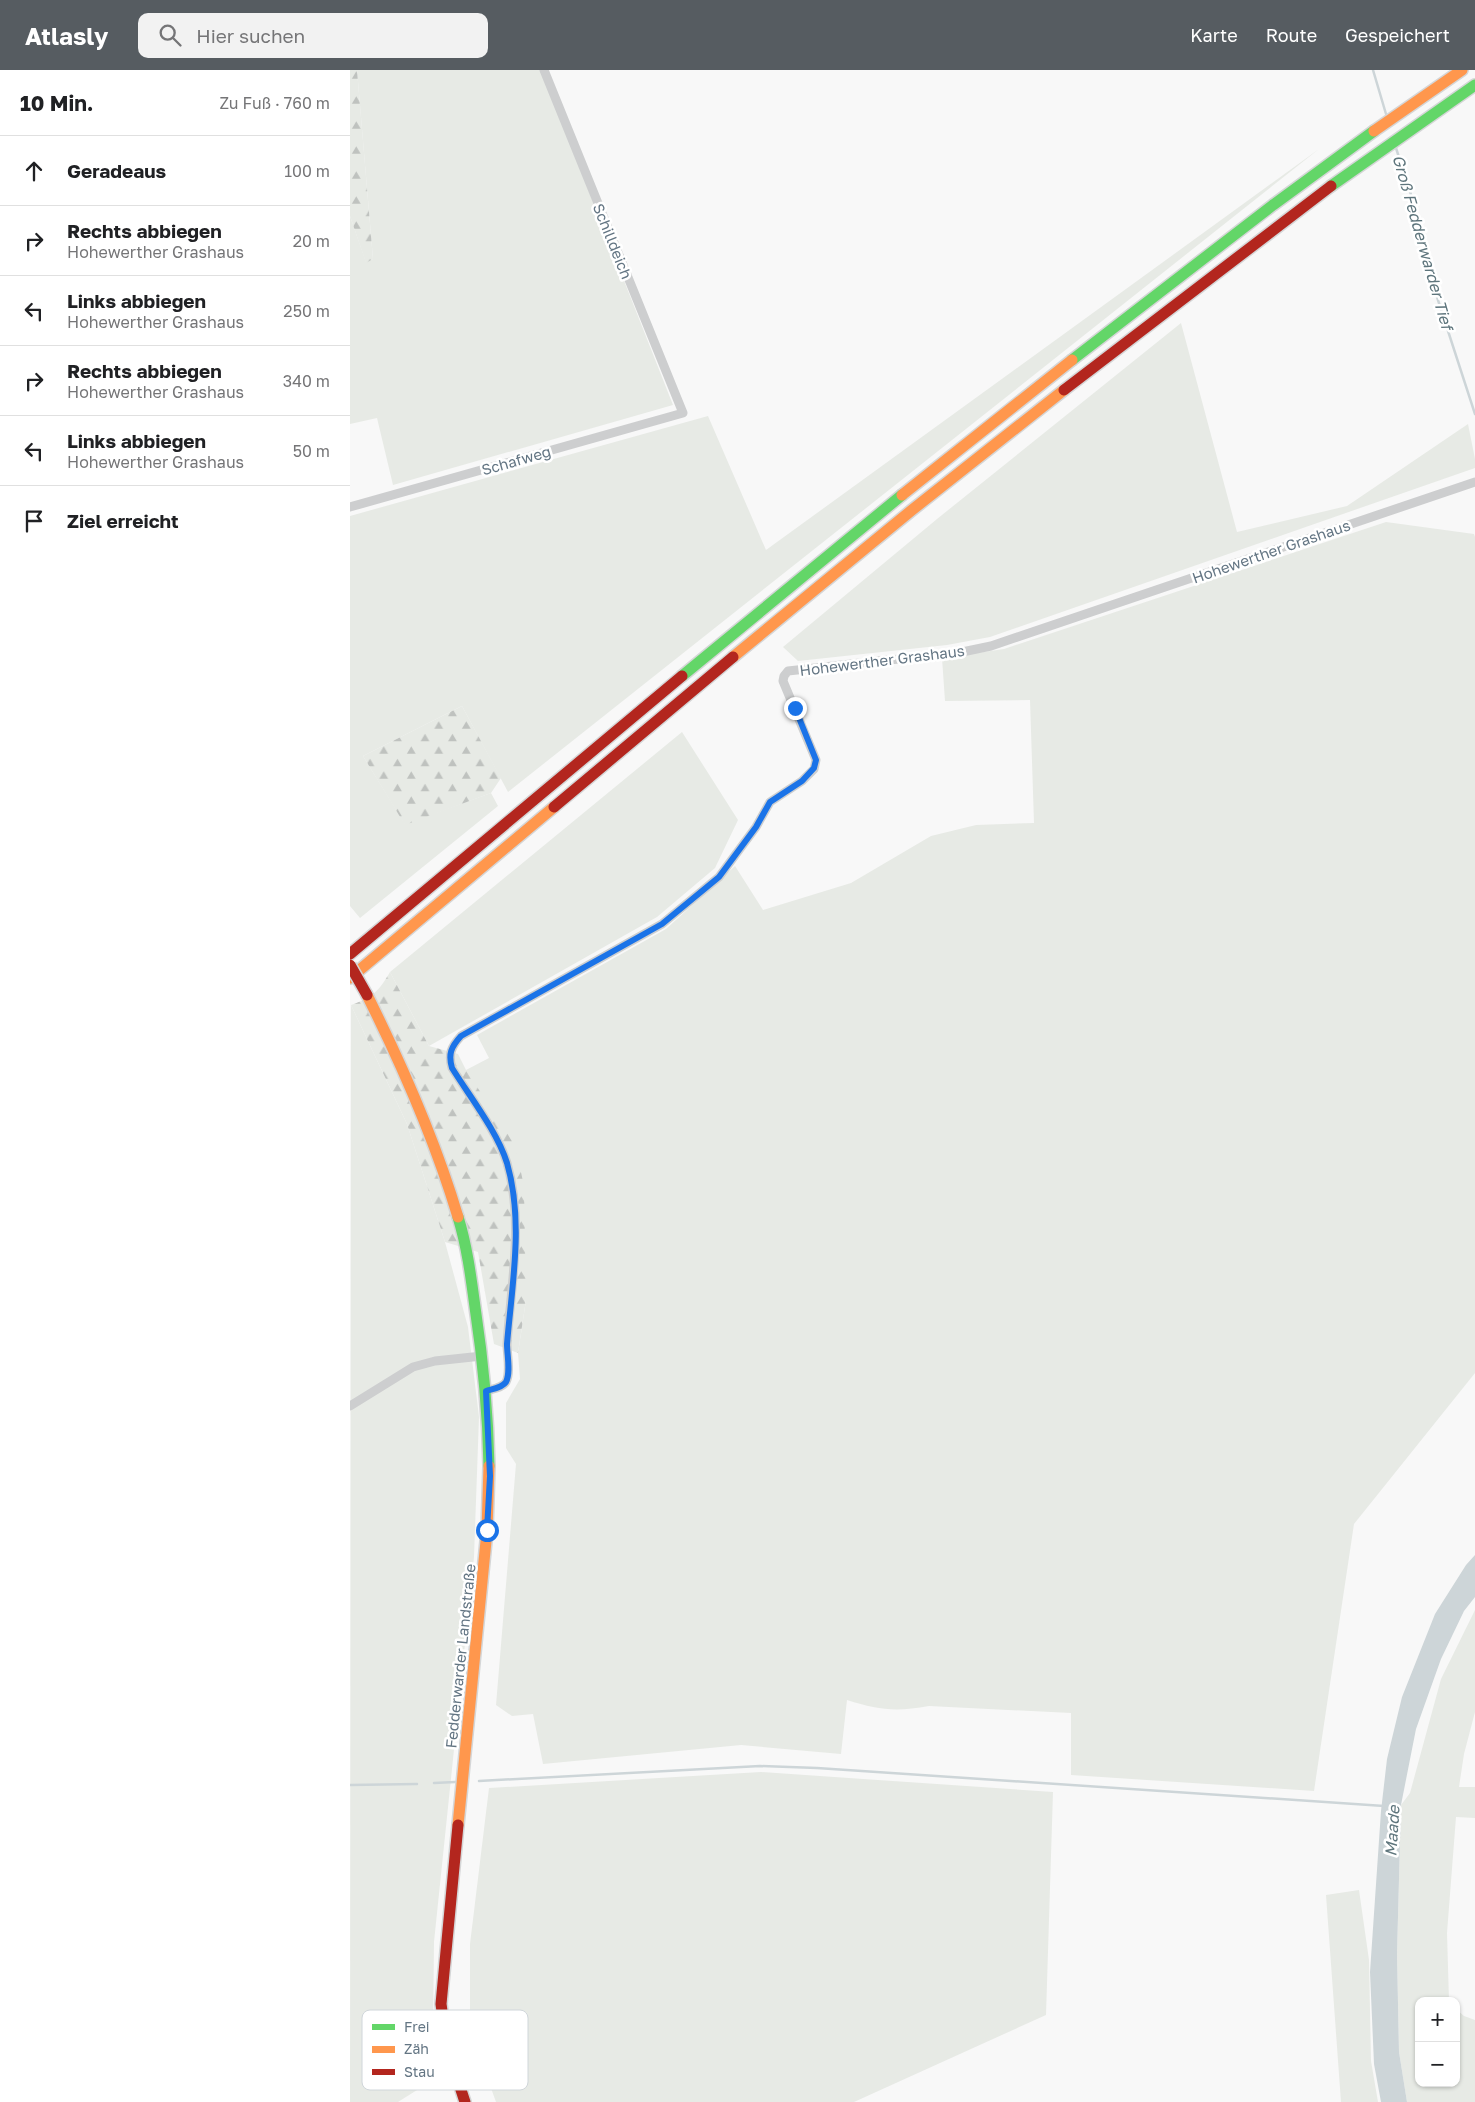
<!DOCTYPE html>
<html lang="de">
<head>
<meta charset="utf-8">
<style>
	body { margin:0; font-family:"Golos Text",sans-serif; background:#f2f2f2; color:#202124 }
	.controls { position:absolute; right:15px; bottom:15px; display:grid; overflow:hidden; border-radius:10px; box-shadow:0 1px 4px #0004 }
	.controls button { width:45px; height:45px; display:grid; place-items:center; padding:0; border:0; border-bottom:1px solid #e0e0e0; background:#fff; color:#202124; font:25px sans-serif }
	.stop { position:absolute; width:15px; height:15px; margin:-11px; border:4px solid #1a73e8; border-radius:50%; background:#fff }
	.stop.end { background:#1a73e8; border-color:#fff; box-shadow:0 1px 5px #0008 }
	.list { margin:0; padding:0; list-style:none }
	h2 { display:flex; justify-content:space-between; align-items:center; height:65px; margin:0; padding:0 20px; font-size:21px }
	h2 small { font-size:16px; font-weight:400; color:#757577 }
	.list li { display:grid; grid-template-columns:32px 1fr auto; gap:15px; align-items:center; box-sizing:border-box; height:70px; padding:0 20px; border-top:1px solid #e0e0e0 }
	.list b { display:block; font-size:19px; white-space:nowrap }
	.list p { margin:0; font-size:16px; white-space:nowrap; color:#757577 }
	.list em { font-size:16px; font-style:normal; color:#757577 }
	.icon { flex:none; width:28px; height:28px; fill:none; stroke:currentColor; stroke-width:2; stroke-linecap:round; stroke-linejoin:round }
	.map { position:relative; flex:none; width:1125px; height:2032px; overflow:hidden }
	header { display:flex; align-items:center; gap:30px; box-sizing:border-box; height:70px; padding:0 25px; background:#565c61; color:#fff }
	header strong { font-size:24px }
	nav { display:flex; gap:28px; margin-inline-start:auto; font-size:18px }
	.search { width:350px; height:45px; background:#f2f2f2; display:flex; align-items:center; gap:12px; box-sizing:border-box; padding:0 18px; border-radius:10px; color:#757577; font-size:19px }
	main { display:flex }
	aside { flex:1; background:#fff }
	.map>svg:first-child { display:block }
	.grass { fill:#e7eae5 }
	.forest { fill:url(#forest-firs) }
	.water { fill:#cdd5d8 }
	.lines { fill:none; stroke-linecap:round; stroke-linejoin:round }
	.stream { stroke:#cdd5d8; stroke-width:2.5 }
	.fast-casing { stroke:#d5d6d7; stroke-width:14 }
	.slow-casing { stroke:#d5d6d7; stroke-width:14 }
	.jam-casing { stroke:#d5d6d7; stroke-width:14 }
	.street { stroke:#cdcecf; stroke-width:9 }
	.fast { stroke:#63d668; stroke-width:11 }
	.slow { stroke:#ff974d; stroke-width:11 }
	.jam { stroke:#b3261e; stroke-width:11 }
	.jam-bridge-casing { stroke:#d5d6d7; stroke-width:14; stroke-linecap:butt }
	.jam-bridge { stroke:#b3261e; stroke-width:11 }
	.route { stroke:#1a73e8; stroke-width:6 }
	.labels { text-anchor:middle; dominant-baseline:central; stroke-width:5; stroke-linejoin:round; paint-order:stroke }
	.street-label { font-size:15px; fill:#637583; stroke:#fff }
	.water-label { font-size:16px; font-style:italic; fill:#5e757c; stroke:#fff }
	.key { fill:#fff; stroke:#d0d6da; stroke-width:1 }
	.key-label { font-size:14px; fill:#637583 }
</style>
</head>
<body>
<header>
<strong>Atlasly</strong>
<div class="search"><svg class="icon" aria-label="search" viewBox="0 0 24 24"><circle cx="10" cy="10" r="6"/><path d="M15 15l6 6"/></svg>Hier suchen</div>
<nav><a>Karte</a><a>Route</a><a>Gespeichert</a></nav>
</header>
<main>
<aside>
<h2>10 Min.<small>Zu Fuß · 760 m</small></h2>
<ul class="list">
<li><svg class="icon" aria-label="ahead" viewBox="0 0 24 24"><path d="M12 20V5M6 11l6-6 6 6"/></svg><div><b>Geradeaus</b></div><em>100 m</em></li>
<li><svg class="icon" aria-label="right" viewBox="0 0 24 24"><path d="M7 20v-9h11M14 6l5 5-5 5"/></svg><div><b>Rechts abbiegen</b><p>Hohewerther Grashaus</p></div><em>20 m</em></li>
<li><svg class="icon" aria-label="left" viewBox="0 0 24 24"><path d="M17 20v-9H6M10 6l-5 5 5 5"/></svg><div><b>Links abbiegen</b><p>Hohewerther Grashaus</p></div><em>250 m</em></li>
<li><svg class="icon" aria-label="right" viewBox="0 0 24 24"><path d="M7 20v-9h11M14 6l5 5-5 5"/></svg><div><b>Rechts abbiegen</b><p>Hohewerther Grashaus</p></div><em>340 m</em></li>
<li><svg class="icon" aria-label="left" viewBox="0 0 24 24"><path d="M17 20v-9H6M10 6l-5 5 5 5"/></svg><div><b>Links abbiegen</b><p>Hohewerther Grashaus</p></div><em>50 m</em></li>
<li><svg class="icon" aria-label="arrive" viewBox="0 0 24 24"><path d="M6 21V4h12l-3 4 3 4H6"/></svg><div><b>Ziel erreicht</b></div></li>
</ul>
</aside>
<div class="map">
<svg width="1125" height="2032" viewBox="0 0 1125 2032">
	<defs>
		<pattern id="forest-firs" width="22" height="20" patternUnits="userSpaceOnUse" patternTransform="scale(1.25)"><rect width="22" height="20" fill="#e7eae5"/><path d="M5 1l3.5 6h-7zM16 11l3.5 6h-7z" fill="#bfc2bf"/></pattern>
	</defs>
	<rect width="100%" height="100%" fill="#f8f8f8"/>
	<path class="grass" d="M7 0H191L323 335 43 415 27 348 0 354V146L16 192 23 189Z
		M969 79 158 722 112 636 13 686 55 754 141 723 148 736 10 848 0 836V446L358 346 416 480Z
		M831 253 887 462 997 436 1118 354 1125 389V398L640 567 597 575 448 591 433 577 587 449Z
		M1036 452 1124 464 1125 467V1303L1004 1454 964 1721 721 1705V1643L579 1636C546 1642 528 1640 497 1630L491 1684 391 1675 193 1694 183 1644 162 1646 146 1635 166 1394 156 1378V1333L170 1309 168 1283 176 1230 116 1000 139 988 127 965 316 859 385 796 413 840 501 813 581 766 626 755 684 753 680 630 595 631 592 588 654 579Z
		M332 662 388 750 365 798 307 847 79 976 40 902Z
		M1 935 57 1054 95 1172 118 1257 129 1347 124 1487 84 1872 83 1958 91 2005 48 2032H0Z
		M1125 1540V1642L1114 1684 1109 1717H1125V1748L1106 1747 1097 1863 1099 1931H1069V2013H1106V1939L1114 1946 1125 1950V2032H1057L1049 1982 1047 1884 1051 1735 1060 1723 1091 1609Z
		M411 1702 703 1722 696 1945 504 2032H146L123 1968 120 1943V1874L139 1718Z
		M1009 1820 1019 1890 1021 1991 1028 2032H991L976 1825Z"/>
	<path class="forest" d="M0 0H7L23 189 16 193 0 146Z
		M112 636 151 708 141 723 55 755 13 686Z
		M40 902 79 976 108 984 116 1000 165 1075 174 1116 176 1230 168 1283 144 1274 128 1182 95 1172 57 1054 1 935C22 928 29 921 40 902Z"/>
	<path class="water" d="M1125 1485V1527L1114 1541 1091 1589 1066 1659 1051 1735 1047 1884 1049 1982 1057 2032H1031L1024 1994 1020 1902 1031 1741 1037 1689 1052 1627 1085 1544 1116 1495Z"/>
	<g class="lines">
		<path class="stream" d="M1023 0 1036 44
			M1046 78 1063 131 1087 227 1125 344
			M129 1711 410 1696 467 1698 1034 1736
			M84 1713 105 1712
			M0 1715 67 1714"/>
		<defs>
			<path id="fast" d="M981 116 1125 15
				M722 290 923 135 1024 61
				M332 606 552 425
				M108 1147C117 1176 121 1207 125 1237 133 1290 138 1343 139 1396"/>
			<path id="slow" d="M1024 61 1112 0
				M552 425 722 290
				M383 587 562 440 714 320
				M0 908 204 737
				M17 925C53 997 85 1070 108 1147
				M108 1755 137 1461 139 1396"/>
			<path id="jam" d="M714 320 981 116
				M204 737 383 587
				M0 884 332 606
				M108 1755 91 1934C95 1968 104 2000 115 2032"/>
		</defs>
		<use href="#fast" class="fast-casing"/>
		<use href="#slow" class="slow-casing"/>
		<use href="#jam" class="jam-casing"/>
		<path class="street" d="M0 437 333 343 194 0
			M136 1321C142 1319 152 1318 156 1312 161 1302 157 1285 157 1274 161 1214 174 1152 157 1093 147 1061 120 1027 102 998 98 984 101 977 111 966L312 854 369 807 406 757 420 732 452 711 464 699 466 690 433 611 434 606 438 601 537 590 593 586 641 576 1125 412
			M0 1336 63 1297 85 1291 132 1286"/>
		<use href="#fast" class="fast"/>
		<use href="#slow" class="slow"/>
		<use href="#jam" class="jam"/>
		<defs>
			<path id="jam-bridge" d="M0 895 17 925"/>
		</defs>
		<use href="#jam-bridge" class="jam-bridge-casing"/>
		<use href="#jam-bridge" class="jam-bridge"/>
	</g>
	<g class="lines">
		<path class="route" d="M137 1460 140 1406 136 1321C142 1319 152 1318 156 1312 161 1302 157 1285 157 1274 162 1214 174 1152 157 1093 147 1061 120 1027 102 998 98 984 101 977 111 966L312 854 369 807 406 757 420 732 452 711 464 698 466 690 445 638"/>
	</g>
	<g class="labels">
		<g class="street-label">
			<text transform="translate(263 171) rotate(68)">Schilldeich</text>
			<text transform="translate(166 390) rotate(-16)">Schafweg</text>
			<text transform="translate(921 481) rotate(-19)">Hohewerther Grashaus</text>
			<text transform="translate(532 590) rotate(-7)">Hohewerther Grashaus</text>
			<text transform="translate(110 1586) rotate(-84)">Fedderwarder Landstraße</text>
		</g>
		<g class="water-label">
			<text transform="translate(1073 172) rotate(74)">Groß Fedderwarder Tief</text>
			<text transform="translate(1042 1761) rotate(-86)">Maade</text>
		</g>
	</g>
	<rect x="12" y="1940" width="166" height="80" rx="8" class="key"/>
	<rect x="22" y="1954" width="23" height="6" fill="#63d668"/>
	<rect x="22" y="1976" width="23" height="7" fill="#ff974d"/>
	<rect x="22" y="1999" width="23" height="6" fill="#b3261e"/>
	<g class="key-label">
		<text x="54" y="1962">Frei</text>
		<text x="54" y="1984">Zäh</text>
		<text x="54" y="2007">Stau</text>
	</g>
</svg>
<div class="controls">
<button>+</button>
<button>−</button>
</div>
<div class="stop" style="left:137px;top:1460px"></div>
<div class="stop end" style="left:445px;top:638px"></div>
</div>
</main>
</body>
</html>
